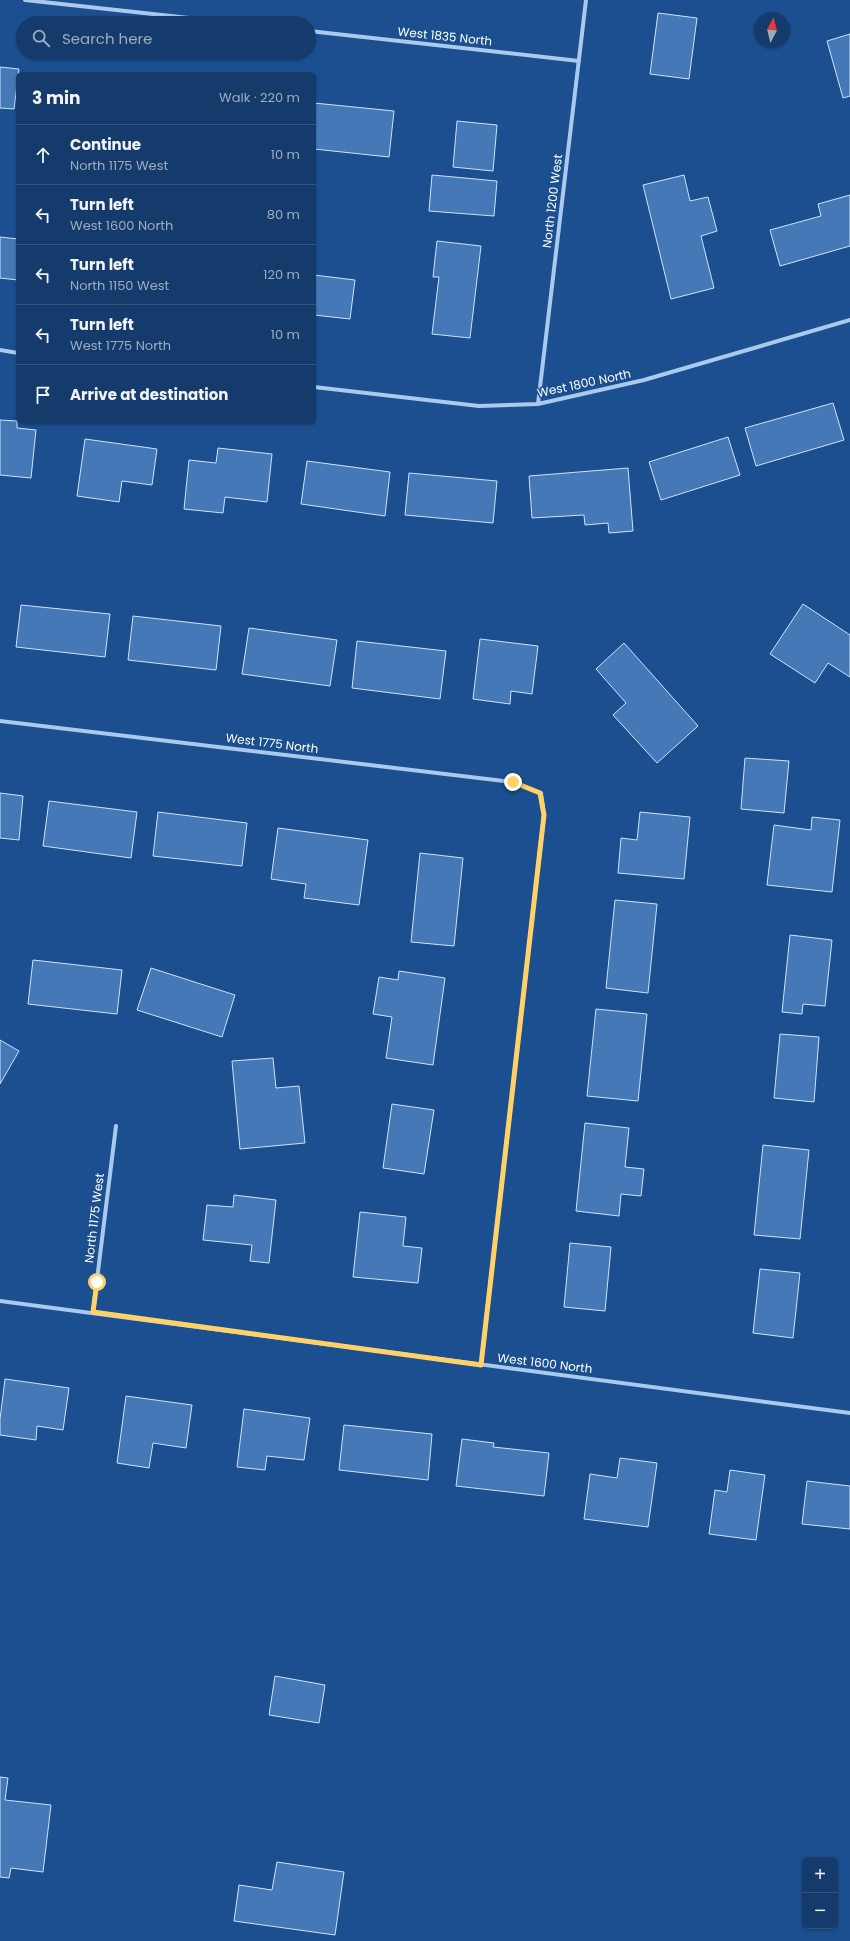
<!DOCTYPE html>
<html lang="en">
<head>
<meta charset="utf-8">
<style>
	body { margin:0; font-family:Poppins,sans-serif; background:#214673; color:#f1f3f6 }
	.controls { position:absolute; right:12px; bottom:12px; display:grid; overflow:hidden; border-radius:6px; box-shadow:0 1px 3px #0004 }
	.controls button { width:36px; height:36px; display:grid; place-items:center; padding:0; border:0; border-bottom:1px solid #33557e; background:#143b6b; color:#f1f3f6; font:20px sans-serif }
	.compass { position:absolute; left:754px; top:12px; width:36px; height:36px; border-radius:50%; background:#143b6b; box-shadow:0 1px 3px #0004; rotate:7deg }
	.stop { position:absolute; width:12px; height:12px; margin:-9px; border:3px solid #ffd166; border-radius:50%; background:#fff }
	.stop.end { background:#ffd166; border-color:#fff; box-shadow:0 1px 4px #0008 }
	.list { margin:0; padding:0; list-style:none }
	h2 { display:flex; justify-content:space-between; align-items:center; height:52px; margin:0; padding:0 16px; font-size:17px }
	h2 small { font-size:13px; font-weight:400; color:#9dadc1 }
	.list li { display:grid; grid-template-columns:26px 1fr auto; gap:12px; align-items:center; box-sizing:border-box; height:60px; padding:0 16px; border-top:1px solid #33557e }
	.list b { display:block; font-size:15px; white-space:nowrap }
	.list p { margin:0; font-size:13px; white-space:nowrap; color:#9dadc1 }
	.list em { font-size:13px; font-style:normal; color:#9dadc1 }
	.icon { flex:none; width:22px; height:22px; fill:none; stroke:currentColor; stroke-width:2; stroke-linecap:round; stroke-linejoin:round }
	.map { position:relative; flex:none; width:850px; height:1941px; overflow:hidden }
	.search { position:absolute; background:#143b6b; box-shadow:0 1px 3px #0004; left:16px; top:16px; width:300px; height:44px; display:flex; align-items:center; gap:10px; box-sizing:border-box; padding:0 14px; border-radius:22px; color:#9dadc1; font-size:15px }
	.panel { position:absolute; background:#143b6b; box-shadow:0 1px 3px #0004; left:16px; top:72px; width:300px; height:352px; border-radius:6px }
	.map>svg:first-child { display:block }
	.building { fill:#4478b7; stroke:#cfe3fa }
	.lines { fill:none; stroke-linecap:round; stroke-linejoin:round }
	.street { stroke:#a9c9ee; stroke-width:4 }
	.route { stroke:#ffd166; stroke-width:5 }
	.labels { text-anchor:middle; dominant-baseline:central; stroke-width:3; stroke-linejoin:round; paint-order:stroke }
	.street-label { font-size:12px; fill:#fff; stroke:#1b4f8f }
</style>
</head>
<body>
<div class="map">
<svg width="850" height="1941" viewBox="0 0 850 1941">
	<rect width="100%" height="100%" fill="#1b4f8f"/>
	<path class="building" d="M658 13 697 18 689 79 650 74Z
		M850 34V96L843 98 827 41Z
		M0 67 19 69 14 109 0 108Z
		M314 103 394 111 389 157 314 149Z
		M457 121 497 125 493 171 453 167Z
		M432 175 497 181 494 216 429 211Z
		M684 175 690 201 708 197 717 231 701 236 714 288 671 299 643 185Z
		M850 195V246L780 266 770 230 821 216 818 204Z
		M0 237 18 239V280L0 278Z
		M437 241 481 246 470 338 432 334 439 277H433Z
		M314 275 355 280 350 319 314 315Z
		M833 403 844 440 756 466 745 428Z
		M0 420 17 421V428L36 430 31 478 0 475Z
		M728 437 740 475 661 500 649 462Z
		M85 439 157 449 152 485 122 481 119 502 77 496Z
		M218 448 272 454 267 502 225 497 223 513 184 509 189 460 216 463Z
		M307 461 390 472 385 516 301 504Z
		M628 468 633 531 609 533 608 523 585 525 584 515 532 518 529 476Z
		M409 473 497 481 493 523 405 515Z
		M803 604 850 635V677L828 663 815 683 770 654Z
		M21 605 110 614 105 657 16 647Z
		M133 616 221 626 216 670 128 660Z
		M249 628 337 640 330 686 242 674Z
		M480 639 538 646 532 694 511 691 510 704 473 699Z
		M357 641 446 651 440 699 352 688Z
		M624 643 698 726 657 763 613 715 626 703 596 669Z
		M745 758 789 761 784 813 741 809Z
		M0 793 23 796 19 840 0 838Z
		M49 801 137 812 131 858 43 846Z
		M158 812 247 823 242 866 153 856Z
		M640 812 690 817 684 879 618 873 621 838 637 840Z
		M812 817 840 820 832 892 767 885 774 825 811 830Z
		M278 828 368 840 359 905 304 898 306 884 271 879Z
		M420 853 463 858 454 946 411 942Z
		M615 900 657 904 648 993 606 988Z
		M790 935 832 940 825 1006 803 1004 802 1014 782 1012Z
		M33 960 122 970 117 1014 28 1004Z
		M151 968 235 995 222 1037 137 1010Z
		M399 971 445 978 433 1065 386 1058 392 1017 373 1014 379 977 398 980Z
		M596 1009 647 1014 638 1101 587 1096Z
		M780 1034 819 1037 814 1102 774 1098Z
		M0 1040 19 1051 0 1084Z
		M273 1058 276 1088 299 1086 305 1143 240 1149 232 1061Z
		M392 1104 434 1110 424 1174 383 1168Z
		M585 1123 629 1128 625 1167 644 1169 641 1196 621 1194 619 1216 576 1211Z
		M763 1145 809 1150 800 1239 754 1235Z
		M234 1195 276 1200 269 1263 250 1261 252 1245 203 1240 207 1205 233 1207Z
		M360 1212 406 1217 403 1246 422 1248 418 1283 353 1277Z
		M570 1243 611 1247 605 1311 564 1307Z
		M760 1269 800 1273 793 1338 753 1333Z
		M5 1379 69 1388 63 1430 37 1426 36 1440 0 1435V1419Z
		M126 1396 192 1405 186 1448 153 1443 149 1468 117 1463Z
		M244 1409 310 1418 304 1460 267 1456 265 1470 237 1467Z
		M344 1425 432 1434 428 1480 339 1470Z
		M462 1439 494 1443 493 1447 549 1453 544 1496 456 1486Z
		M620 1458 657 1463 648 1527 584 1519 590 1474 617 1478Z
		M730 1470 765 1475 756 1540 709 1534 715 1490 727 1492Z
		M807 1481 850 1486V1529L802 1524Z
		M275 1676 325 1685 319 1723 269 1715Z
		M0 1777 8 1778 5 1800 51 1805 43 1872 11 1868 9 1878 0 1877Z
		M277 1862 344 1872 335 1935 234 1921 239 1885 272 1890Z"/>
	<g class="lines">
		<path class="street" d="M25 0 235 23
			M309 31 579 61
			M0 350 18 353
			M314 387 479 406 538 404 644 380 850 320
			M538 404 586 0
			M0 721 513 782 541 793 544 815 481 1365
			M0 1301 850 1413
			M93 1312 116 1126"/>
	</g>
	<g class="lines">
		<path class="route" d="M97 1282 93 1312 481 1365 544 815 540 793 513 782"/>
	</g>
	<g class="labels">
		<g class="street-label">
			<text transform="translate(445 36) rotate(6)">West 1835 North</text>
			<text transform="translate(552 201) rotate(-83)">North 1200 West</text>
			<text transform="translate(584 383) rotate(-12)">West 1800 North</text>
			<text transform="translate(272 743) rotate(7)">West 1775 North</text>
			<text transform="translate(94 1218) rotate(-83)">North 1175 West</text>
			<text transform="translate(545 1363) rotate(7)">West 1600 North</text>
		</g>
	</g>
</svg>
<div class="controls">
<button>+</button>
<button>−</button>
</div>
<svg class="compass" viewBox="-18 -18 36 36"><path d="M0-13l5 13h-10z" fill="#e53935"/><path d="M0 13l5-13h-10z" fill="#9dadc1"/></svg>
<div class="stop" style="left:97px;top:1282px"></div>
<div class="stop end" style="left:513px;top:782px"></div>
<div class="search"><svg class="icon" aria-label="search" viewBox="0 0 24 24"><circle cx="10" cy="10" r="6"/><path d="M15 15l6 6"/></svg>Search here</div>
<section class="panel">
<h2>3 min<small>Walk · 220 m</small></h2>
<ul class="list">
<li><svg class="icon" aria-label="ahead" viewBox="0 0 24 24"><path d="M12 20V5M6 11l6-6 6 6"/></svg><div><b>Continue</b><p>North 1175 West</p></div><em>10 m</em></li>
<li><svg class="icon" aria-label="left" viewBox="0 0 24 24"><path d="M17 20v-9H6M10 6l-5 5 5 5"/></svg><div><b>Turn left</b><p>West 1600 North</p></div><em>80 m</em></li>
<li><svg class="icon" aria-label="left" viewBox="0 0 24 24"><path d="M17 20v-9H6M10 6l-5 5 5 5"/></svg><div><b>Turn left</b><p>North 1150 West</p></div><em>120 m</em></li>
<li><svg class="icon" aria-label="left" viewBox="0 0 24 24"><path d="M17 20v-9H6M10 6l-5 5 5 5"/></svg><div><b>Turn left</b><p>West 1775 North</p></div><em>10 m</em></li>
<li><svg class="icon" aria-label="arrive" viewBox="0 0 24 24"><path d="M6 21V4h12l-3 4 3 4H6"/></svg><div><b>Arrive at destination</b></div></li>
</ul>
</section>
</div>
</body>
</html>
